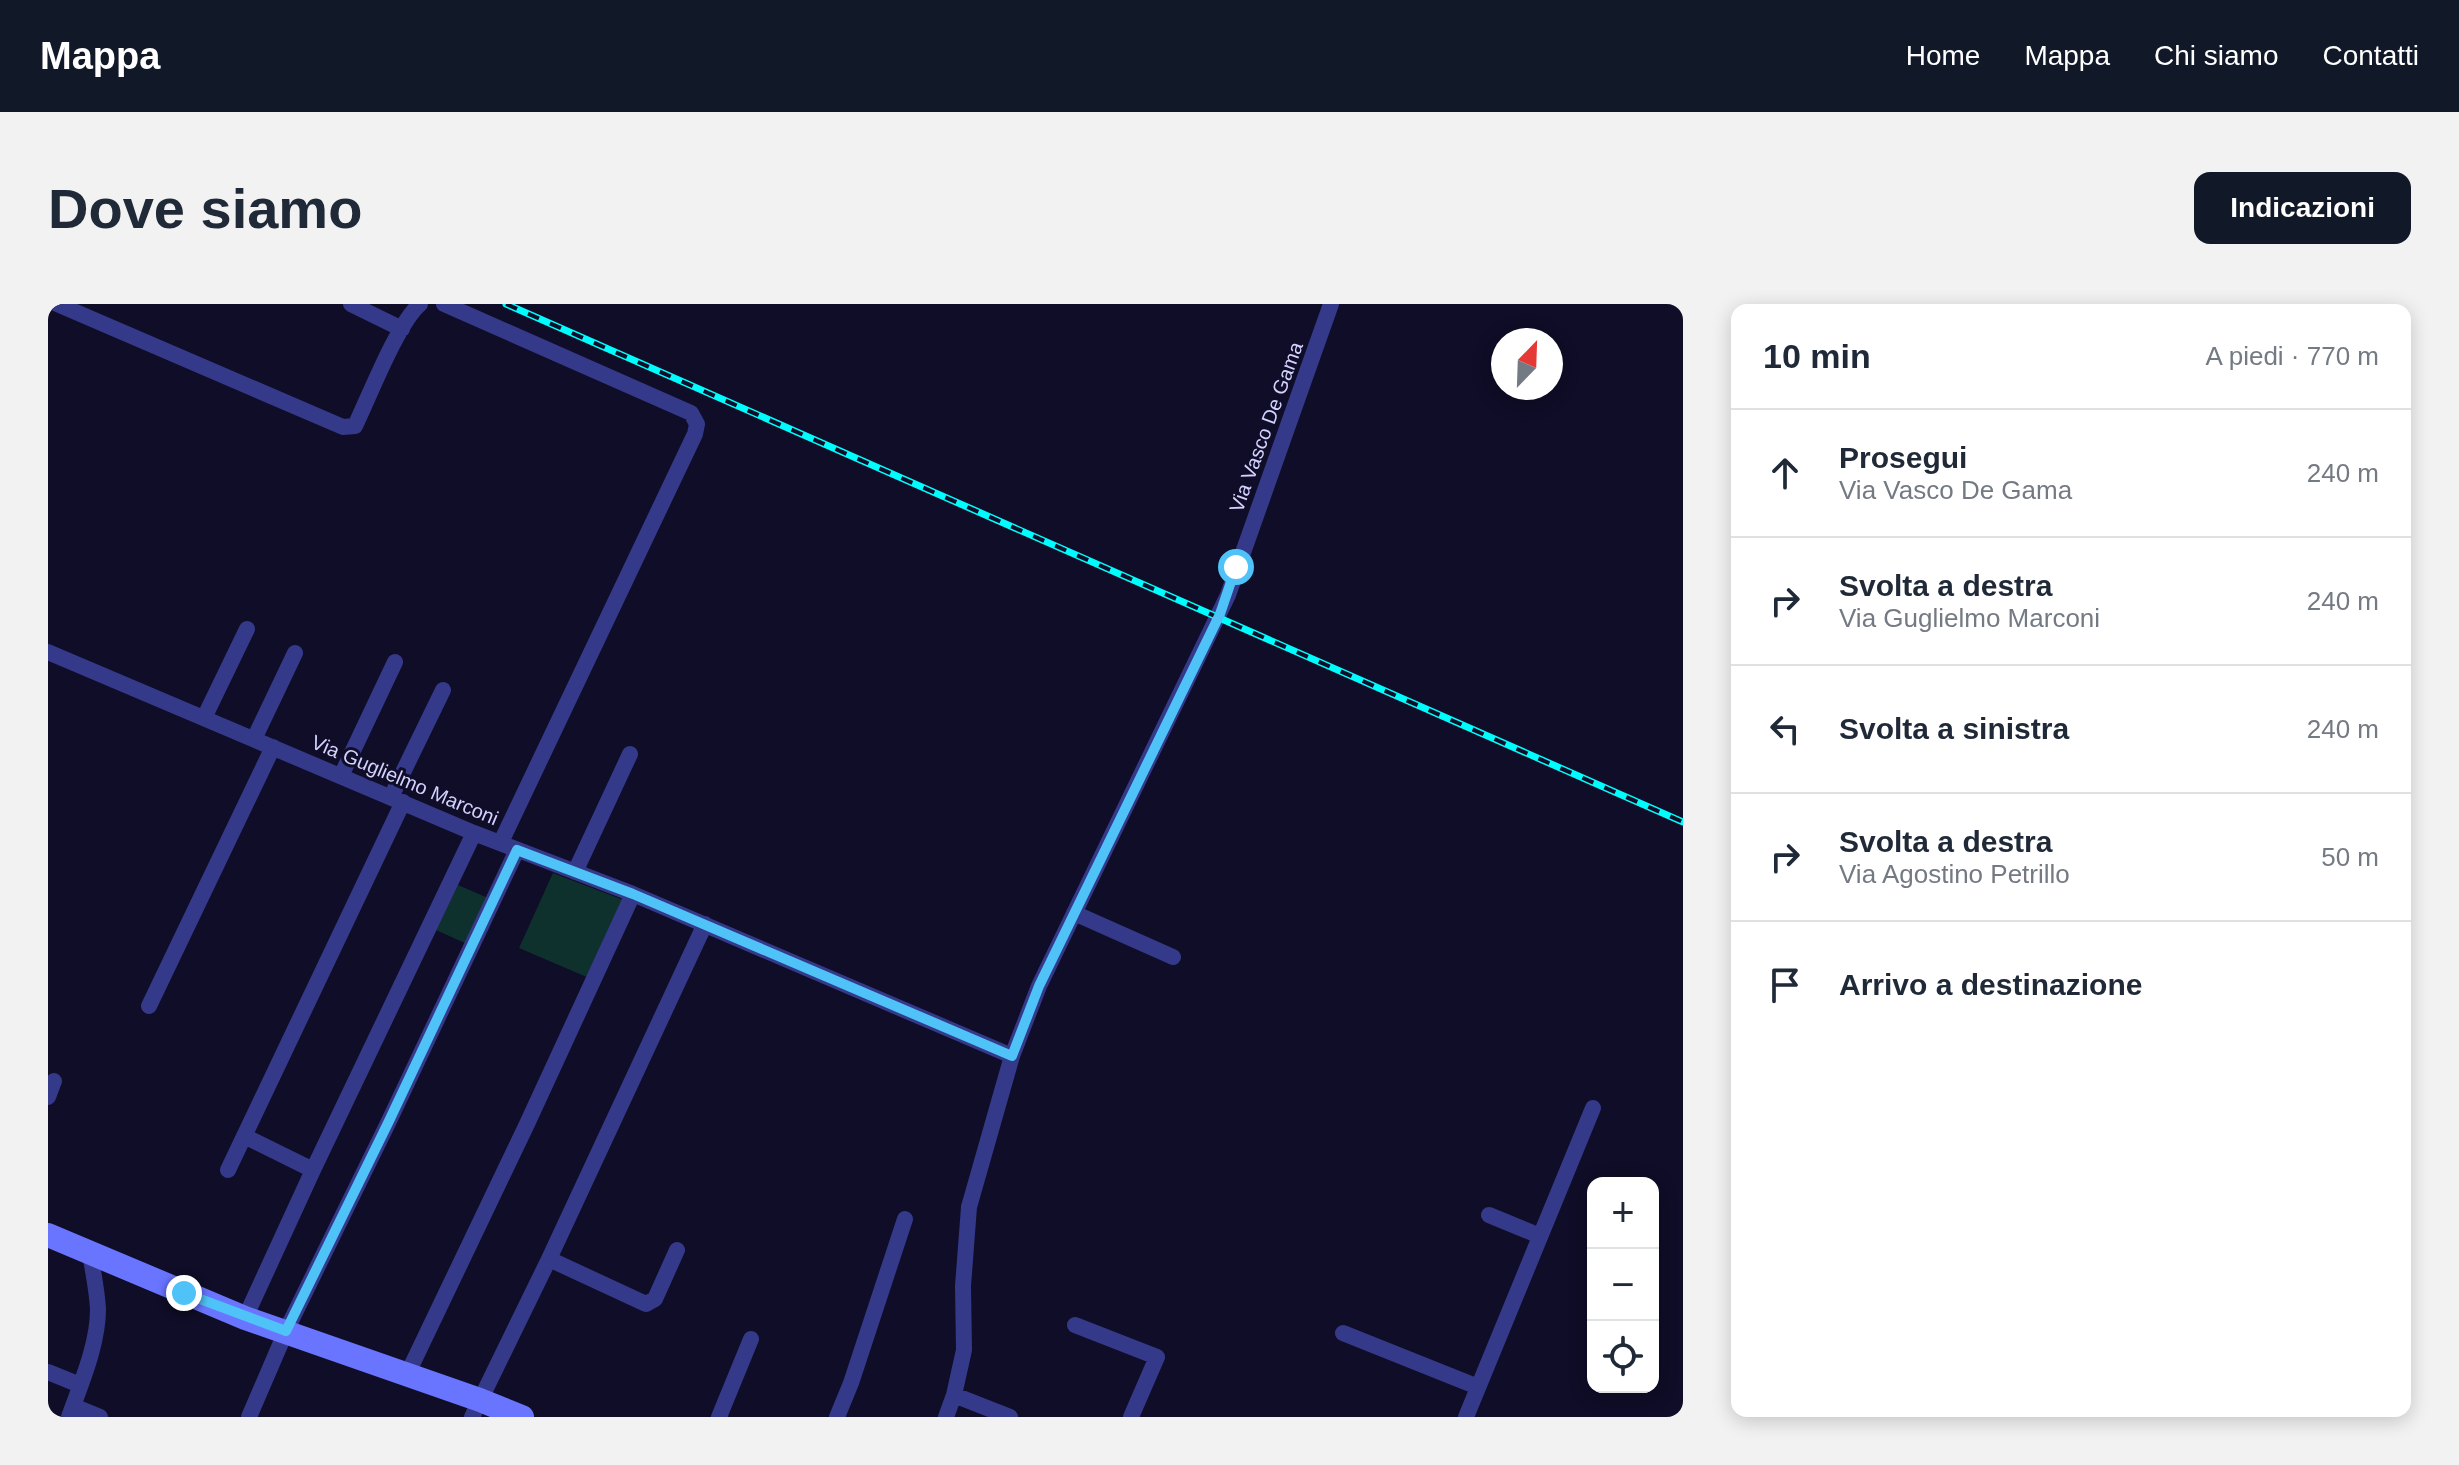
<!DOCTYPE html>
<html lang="it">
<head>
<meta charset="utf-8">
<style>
	body { margin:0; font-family:Arial,sans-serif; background:#f2f2f3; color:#1f2937 }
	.controls { position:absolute; right:24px; bottom:24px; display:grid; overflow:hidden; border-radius:16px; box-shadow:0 4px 20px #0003 }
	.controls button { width:72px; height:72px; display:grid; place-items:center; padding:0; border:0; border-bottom:2px solid #e0e1e3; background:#fff; color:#1f2937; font:40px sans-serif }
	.compass { position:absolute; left:1443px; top:24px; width:72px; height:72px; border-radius:50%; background:#fff; box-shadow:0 4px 20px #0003; rotate:23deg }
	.stop { position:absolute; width:24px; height:24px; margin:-18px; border:6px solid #4fc3f7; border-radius:50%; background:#fff }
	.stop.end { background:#4fc3f7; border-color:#fff; box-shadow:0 2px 8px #0008 }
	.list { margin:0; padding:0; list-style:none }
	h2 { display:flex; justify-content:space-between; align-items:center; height:104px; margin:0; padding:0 32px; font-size:34px }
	h2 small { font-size:26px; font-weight:400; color:#747a83 }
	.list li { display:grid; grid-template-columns:52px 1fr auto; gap:24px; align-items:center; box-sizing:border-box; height:128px; padding:0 32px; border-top:2px solid #e0e1e3 }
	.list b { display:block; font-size:30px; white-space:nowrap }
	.list p { margin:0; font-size:26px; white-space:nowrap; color:#747a83 }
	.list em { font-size:26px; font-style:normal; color:#747a83 }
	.icon { flex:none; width:44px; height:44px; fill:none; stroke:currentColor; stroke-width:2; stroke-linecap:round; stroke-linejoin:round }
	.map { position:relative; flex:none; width:1635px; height:1113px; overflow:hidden; border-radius:16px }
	header { display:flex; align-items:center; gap:48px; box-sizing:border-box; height:112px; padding:0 40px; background:#111827; color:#fff }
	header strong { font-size:38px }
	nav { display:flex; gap:44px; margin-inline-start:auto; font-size:28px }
	.intro { display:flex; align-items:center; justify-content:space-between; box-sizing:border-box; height:192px; padding:0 48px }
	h1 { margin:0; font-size:56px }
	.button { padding:20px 36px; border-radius:16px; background:#111827; color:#fff; font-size:28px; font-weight:700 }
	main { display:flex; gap:48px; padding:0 48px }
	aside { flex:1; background:#fff; border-radius:16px; box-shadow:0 4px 20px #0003 }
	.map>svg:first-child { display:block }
	.green { fill:#0f312d }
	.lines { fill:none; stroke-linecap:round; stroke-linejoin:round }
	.street { stroke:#34398a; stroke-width:16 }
	.secondary { stroke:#6975ff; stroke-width:24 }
	.rail-casing { stroke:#00fdfd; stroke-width:7 }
	.rail { stroke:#0f0d27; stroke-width:4; stroke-dasharray:12; stroke-linecap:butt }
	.route { stroke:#4fc3f7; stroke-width:10 }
	.labels { text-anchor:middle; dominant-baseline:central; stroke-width:6; stroke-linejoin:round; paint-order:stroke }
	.street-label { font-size:20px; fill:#d3d2ff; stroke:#0f0d27 }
</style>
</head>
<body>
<header>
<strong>Mappa</strong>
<nav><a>Home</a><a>Mappa</a><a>Chi siamo</a><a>Contatti</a></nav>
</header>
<div class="intro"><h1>Dove siamo</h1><a class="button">Indicazioni</a></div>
<main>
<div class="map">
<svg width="1635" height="1113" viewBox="0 0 1635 1113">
	<rect width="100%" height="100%" fill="#0f0d27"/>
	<path class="green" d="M505 569 578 597 541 674 471 644Z
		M410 581 440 594 419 640 388 626Z"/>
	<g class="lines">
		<path class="street" d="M9 0 295 123 307 122C322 91 349 20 372 0
			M303 0 354 25
			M396 0 643 109 649 120 647 130 453 538
			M0 348 426 529 585 590 964 752
			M156 414 199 325
			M206 435 247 349
			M293 472 347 358
			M343 493 395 386
			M527 568 582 450
			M1026 609 1125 653
			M101 702 225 443
			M0 793 6 777
			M196 832 265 866
			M180 866 355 498
			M1441 911 1492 932
			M501 955 598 1000 607 995 629 946
			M197 1014 265 866 426 529
			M1027 1021 1109 1053 1083 1113
			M1295 1029 1430 1083
			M0 1068 32 1081
			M359 1071 479 820 585 590
			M906 1091 962 1113
			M25 1102 52 1113
			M21 1113C33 1079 50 1041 50 1005 49 986 45 968 42 949
			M201 1113 238 1027 341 817 469 546
			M424 1113 501 955 657 620
			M671 1113 703 1035
			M789 1113 803 1079 857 915
			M898 1113 906 1091 916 1046 915 982 921 903 964 752 991 682 1180 291 1283 0
			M1418 1113 1545 804"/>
		<path class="secondary" d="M0 931 197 1014 432 1096 474 1113"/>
		<defs>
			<path id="rail" d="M458 0 1635 518"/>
		</defs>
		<use href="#rail" class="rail-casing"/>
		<use href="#rail" class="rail"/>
	</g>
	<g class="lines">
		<path class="route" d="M136 989 238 1027 341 817 469 546 585 590 964 752 991 682 1172 310 1188 263"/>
	</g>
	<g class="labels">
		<g class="street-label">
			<text transform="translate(1218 123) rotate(-70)">Via Vasco De Gama</text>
			<text transform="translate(357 476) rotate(23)">Via Guglielmo Marconi</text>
		</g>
	</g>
</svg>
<div class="controls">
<button>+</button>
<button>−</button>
<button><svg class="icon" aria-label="locate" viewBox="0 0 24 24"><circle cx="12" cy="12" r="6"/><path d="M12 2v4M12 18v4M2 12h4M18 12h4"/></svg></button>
</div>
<svg class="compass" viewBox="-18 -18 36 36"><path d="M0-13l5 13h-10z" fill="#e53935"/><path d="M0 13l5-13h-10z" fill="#747a83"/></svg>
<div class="stop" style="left:1188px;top:263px"></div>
<div class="stop end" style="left:136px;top:989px"></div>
</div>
<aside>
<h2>10 min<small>A piedi · 770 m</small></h2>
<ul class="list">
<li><svg class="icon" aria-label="ahead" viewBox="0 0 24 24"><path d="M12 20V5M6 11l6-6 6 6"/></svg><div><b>Prosegui</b><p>Via Vasco De Gama</p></div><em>240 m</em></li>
<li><svg class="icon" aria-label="right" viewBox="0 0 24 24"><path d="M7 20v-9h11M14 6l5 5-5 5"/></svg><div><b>Svolta a destra</b><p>Via Guglielmo Marconi</p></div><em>240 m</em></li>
<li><svg class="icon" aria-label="left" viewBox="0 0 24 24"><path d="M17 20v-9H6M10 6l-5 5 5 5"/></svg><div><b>Svolta a sinistra</b></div><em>240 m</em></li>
<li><svg class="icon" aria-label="right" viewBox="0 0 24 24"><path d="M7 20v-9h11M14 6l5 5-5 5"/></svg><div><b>Svolta a destra</b><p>Via Agostino Petrillo</p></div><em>50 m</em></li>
<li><svg class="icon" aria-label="arrive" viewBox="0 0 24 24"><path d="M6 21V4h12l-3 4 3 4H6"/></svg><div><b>Arrivo a destinazione</b></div></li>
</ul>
</aside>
</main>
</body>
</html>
